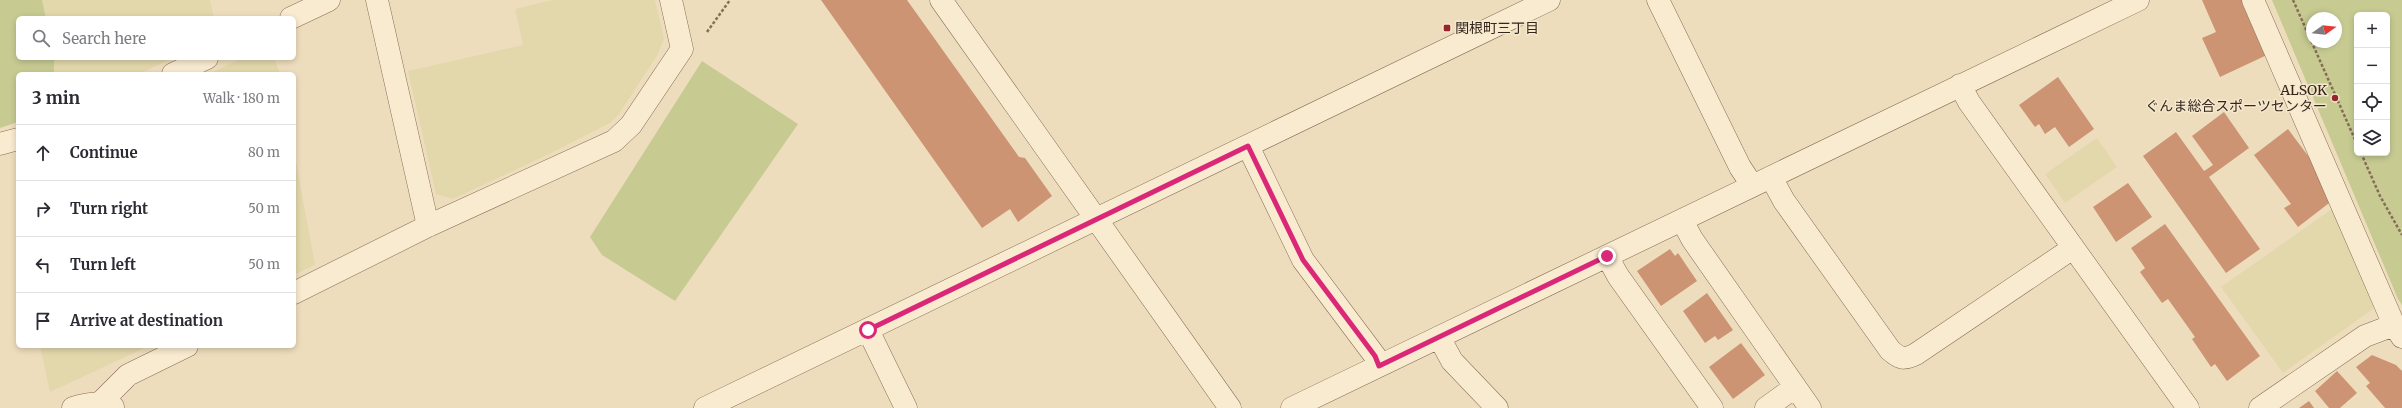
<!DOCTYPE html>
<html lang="en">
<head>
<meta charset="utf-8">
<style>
	body { margin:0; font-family:Merriweather,"Noto Sans JP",serif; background:#f2f2f3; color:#2b2b33 }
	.controls { position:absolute; right:12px; top:12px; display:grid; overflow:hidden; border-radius:6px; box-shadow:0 2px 6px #0003 }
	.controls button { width:36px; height:36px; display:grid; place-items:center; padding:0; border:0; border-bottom:1px solid #e1e1e2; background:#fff; color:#2b2b33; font:20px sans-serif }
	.compass { position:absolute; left:2306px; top:12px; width:36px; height:36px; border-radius:50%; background:#fff; box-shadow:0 2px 6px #0003; rotate:75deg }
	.stop { position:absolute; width:12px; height:12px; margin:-9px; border:3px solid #db2777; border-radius:50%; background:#fff }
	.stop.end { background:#db2777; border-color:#fff; box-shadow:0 1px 4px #0008 }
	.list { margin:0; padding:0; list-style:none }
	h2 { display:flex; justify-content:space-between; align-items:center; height:52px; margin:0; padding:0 16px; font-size:17px }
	h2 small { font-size:13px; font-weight:400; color:#7c7c81 }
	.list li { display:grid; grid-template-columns:26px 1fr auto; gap:12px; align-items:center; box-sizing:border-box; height:56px; padding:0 16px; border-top:1px solid #e1e1e2 }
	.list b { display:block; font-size:15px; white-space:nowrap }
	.list em { font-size:13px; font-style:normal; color:#7c7c81 }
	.icon { flex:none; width:22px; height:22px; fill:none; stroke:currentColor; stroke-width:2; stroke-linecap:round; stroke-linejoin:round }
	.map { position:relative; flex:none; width:2402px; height:408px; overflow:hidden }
	.search { position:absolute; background:#fff; box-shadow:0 2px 6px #0003; left:16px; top:16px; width:280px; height:44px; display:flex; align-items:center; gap:10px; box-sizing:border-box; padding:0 14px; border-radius:6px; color:#7c7c81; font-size:15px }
	.panel { position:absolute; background:#fff; box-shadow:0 2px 6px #0003; left:16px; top:72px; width:280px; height:276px; border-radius:6px }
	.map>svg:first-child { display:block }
	.farmland { fill:#e3d8ab }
	.green { fill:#c7cb92; fill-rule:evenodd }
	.building { fill:#cc9473 }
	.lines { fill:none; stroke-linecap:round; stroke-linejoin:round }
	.minor-casing { stroke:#866d56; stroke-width:23 }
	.path { stroke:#866d56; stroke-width:2.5; stroke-dasharray:3 2; stroke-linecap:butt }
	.minor { stroke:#f9ebd0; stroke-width:22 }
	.route { stroke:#db2777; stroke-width:5 }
	.poi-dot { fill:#95262c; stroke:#f5e8cd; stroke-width:1.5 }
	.labels { text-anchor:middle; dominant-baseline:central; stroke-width:3; stroke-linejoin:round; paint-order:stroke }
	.poi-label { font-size:14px; fill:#35261b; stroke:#f5e8cd; text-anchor:start }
</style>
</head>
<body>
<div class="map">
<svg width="2402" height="408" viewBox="0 0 2402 408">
	<rect width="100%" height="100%" fill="#eeddbd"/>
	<path class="farmland" d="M42 0H210L214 18H46Z
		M552 0H655L664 38 658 54 619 114 610 123 547 155 453 199 436 194 408 71 523 45 515 9Z
		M54 58H173L139 74H54Z
		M242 58H274L280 74H209Z
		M2097 138 2117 167 2065 203 2045 174Z
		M294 151 315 265 294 275Z
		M2339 204 2374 297 2373 309 2283 373 2221 287Z
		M40 346H149L50 392Z"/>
	<path class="green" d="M0 0H42L46 18H18V58H54V74H18V122L0 128Z
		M2272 0H2402V305L2398 299ZM2357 15H2387V153H2357ZM2312 18H2336V42H2312Z
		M702 61 798 124 675 301 602 255 590 237Z"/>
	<path class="building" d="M821 0H907L1019 157 1025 158 1052 196 1018 222 1010 209 982 228Z
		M2202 0H2243L2269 54 2220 77 2202 38 2216 32Z
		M2058 77 2094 129 2069 147 2055 127 2045 134 2039 124 2035 127 2019 105Z
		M2224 112 2249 148 2209 177 2260 249 2226 273 2143 156 2176 132 2204 171 2213 165 2192 136Z
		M2288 129 2329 184 2333 200 2298 227 2284 208 2291 204 2254 155Z
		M2128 183 2152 217 2116 242 2093 207Z
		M2165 224 2260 356 2227 381 2215 364 2211 367 2192 339 2195 337 2168 299 2162 303 2140 272 2145 268 2131 248Z
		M1670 249 1675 256 1678 253 1697 281 1661 306 1637 271Z
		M1707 293 1733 330 1718 340 1715 336 1705 343 1683 311Z
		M1741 343 1765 375 1733 399 1709 367Z
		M2372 355 2396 365 2402 371V408H2385L2366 386 2370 383 2356 367Z
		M2337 371 2357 393 2340 408H2329L2315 391Z
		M2309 401 2314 408H2299Z"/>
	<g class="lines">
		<defs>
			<path id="minor" d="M377 0 428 226
				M941 0 1230 408
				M1658 0 1740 167 1752 185
				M2253 0 2394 325 2402 337
				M291 18 329 0
				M173 74 207 58
				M1960 85 1969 102 2188 408
				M0 144 18 139
				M1248 146 1303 260 1375 356 1379 366
				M1771 177 1784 201 1890 350C1900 359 1904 360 1916 354L2073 248
				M1682 220 1692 239 1810 408
				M1607 256 1618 276 1712 408
				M294 293 428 226 614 141 631 125 682 49 671 0
				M868 330 906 408
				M1439 337 1452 361 1497 408
				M100 403 128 375 187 346
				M73 408C88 403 98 402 113 407
				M705 408 1549 0
				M1292 408 2138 0
				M1766 408 1795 387
				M2260 408 2365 336 2394 325"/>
		</defs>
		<use href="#minor" class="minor-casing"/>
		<path class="path" d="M2293 0 2357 144
			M707 32 730 0
			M2361 153 2380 196 2402 235"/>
		<use href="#minor" class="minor"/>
	</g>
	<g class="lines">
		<path class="route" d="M868 330 1248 146 1303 260 1375 356 1379 366 1607 256"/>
	</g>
	<g class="poi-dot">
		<rect x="1443" y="24" width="8" height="8" rx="2"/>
		<circle cx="2335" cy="98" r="4"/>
	</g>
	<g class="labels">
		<g class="poi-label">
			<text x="1455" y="28">関根町三丁目</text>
			<text x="2327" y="90" text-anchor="end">ALSOK<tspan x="2327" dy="16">ぐんま総合スポーツセンター</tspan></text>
		</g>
	</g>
</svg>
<div class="controls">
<button>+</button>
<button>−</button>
<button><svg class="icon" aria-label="locate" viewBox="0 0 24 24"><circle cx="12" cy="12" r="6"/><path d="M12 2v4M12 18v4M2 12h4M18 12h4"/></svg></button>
<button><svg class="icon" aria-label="layers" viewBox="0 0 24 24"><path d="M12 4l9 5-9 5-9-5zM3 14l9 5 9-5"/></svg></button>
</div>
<svg class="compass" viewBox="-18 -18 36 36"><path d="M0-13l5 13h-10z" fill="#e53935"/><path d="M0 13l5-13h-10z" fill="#7c7c81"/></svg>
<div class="stop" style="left:868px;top:330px"></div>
<div class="stop end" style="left:1607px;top:256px"></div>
<div class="search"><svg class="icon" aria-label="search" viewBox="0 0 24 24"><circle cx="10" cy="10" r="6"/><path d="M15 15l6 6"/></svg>Search here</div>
<section class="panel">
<h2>3 min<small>Walk · 180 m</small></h2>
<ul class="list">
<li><svg class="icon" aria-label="ahead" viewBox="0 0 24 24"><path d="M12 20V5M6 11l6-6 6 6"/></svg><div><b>Continue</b></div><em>80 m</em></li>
<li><svg class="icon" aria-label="right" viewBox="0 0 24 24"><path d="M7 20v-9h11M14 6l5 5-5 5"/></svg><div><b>Turn right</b></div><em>50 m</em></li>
<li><svg class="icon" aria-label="left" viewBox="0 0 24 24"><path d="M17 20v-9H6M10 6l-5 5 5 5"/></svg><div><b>Turn left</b></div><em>50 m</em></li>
<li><svg class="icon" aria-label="arrive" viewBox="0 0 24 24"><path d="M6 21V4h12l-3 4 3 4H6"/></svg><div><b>Arrive at destination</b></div></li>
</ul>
</section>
</div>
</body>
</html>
